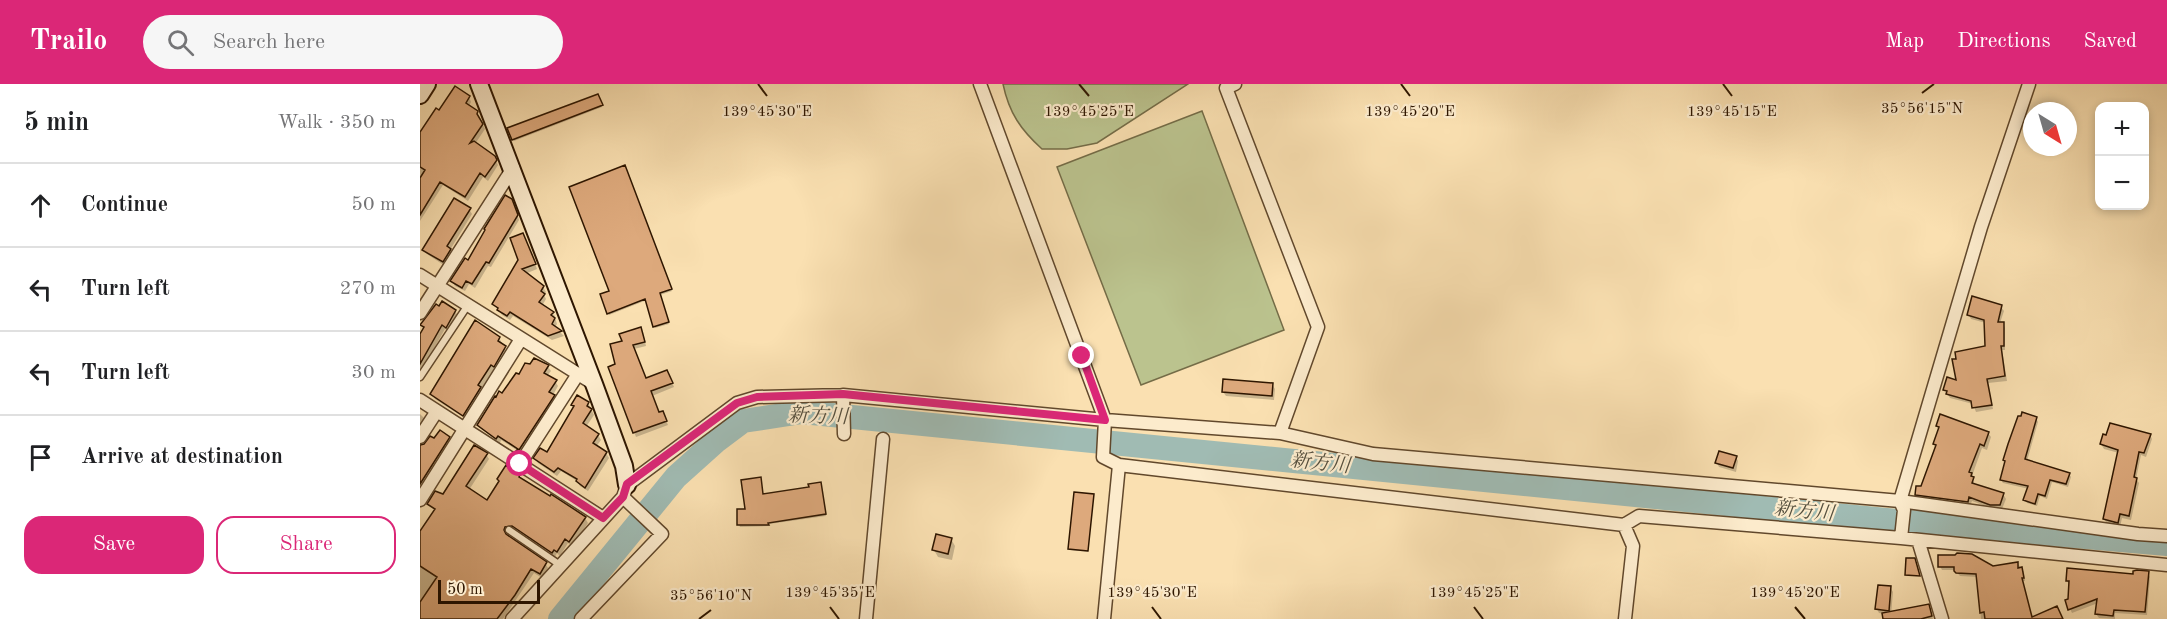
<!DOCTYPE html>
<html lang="en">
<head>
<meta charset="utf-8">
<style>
	body { margin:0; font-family:"Old Standard TT","Noto Serif JP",serif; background:#f6f6f6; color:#202124 }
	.controls { position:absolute; right:18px; top:18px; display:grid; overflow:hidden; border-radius:12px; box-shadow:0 3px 9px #0003 }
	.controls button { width:54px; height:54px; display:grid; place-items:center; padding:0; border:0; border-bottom:2px solid #e0e0e0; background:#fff; color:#202124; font:30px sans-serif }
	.compass { position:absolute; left:1603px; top:18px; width:54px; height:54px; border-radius:50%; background:#fff; box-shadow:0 3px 9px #0003; rotate:143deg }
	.scale { position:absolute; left:18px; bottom:15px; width:102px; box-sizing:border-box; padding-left:6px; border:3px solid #2e1600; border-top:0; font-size:16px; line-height:21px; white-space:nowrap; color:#2e1600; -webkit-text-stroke:4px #fcebcc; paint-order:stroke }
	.stop { position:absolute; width:18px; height:18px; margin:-14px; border:4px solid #db2777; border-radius:50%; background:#fff }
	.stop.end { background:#db2777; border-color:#fff; box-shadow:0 2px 6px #0008 }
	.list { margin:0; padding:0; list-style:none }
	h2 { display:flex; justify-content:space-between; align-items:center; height:78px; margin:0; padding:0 24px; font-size:26px }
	h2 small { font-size:20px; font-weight:400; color:#757577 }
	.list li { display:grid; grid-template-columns:39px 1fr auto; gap:18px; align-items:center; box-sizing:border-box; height:84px; padding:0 24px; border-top:2px solid #e0e0e0 }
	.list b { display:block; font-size:22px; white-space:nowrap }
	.list em { font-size:20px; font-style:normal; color:#757577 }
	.actions { display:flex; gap:12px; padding:18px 24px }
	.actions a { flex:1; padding:14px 0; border:2px solid #db2777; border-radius:18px; text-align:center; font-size:21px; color:#db2777 }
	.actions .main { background:#db2777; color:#fff }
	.icon { flex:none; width:33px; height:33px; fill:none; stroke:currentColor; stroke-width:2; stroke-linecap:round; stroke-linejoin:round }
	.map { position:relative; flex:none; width:1747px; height:535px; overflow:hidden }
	header { display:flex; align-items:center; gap:36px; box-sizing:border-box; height:84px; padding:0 30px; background:#db2777; color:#fff }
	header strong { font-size:28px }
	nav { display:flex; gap:33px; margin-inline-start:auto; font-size:21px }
	.search { width:420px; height:54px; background:#f6f6f6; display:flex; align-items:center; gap:15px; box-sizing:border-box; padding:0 21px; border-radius:33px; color:#757577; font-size:22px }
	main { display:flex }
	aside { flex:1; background:#fff }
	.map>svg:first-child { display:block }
	.green { fill:#bbc38e; stroke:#746c47; stroke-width:1.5 }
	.shadow { fill:#0003 }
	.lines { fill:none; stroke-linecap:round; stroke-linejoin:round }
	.river { stroke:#a0bbb3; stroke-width:24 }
	.building { fill:#dda97c; stroke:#2e1600; stroke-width:1.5 }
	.lane-casing { stroke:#61482c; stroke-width:9 }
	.street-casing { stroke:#61482c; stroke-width:15 }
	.secondary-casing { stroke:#2e1600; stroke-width:20 }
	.lane { stroke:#fcebcc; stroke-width:6 }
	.street { stroke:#fcebcc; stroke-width:12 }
	.secondary { stroke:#fcebcc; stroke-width:16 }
	.route { stroke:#db2777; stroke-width:8 }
	.ticks { fill:none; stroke:#2e1600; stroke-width:2 }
	.labels { text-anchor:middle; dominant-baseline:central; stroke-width:4.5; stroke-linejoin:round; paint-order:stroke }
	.water-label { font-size:20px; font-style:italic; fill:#56503f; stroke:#fcebcc }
	.ticks-label { font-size:15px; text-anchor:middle; fill:#2e1600; stroke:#fcebcc; stroke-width:4.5; stroke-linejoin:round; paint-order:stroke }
</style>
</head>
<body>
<header>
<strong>Trailo</strong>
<div class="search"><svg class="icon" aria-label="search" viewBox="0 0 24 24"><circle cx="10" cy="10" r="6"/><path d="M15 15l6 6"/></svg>Search here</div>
<nav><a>Map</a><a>Directions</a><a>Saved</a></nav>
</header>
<main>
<aside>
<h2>5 min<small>Walk · 350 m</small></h2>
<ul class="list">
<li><svg class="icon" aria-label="ahead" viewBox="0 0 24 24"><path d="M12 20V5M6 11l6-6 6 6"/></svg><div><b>Continue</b></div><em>50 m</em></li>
<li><svg class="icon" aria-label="left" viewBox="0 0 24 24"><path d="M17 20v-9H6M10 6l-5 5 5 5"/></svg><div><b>Turn left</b></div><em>270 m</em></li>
<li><svg class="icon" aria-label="left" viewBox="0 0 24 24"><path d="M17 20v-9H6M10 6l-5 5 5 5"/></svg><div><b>Turn left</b></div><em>30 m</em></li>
<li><svg class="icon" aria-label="arrive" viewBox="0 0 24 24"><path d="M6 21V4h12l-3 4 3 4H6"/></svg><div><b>Arrive at destination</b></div></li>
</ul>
<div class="actions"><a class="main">Save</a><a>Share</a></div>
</aside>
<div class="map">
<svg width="1747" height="535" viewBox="0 0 1747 535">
	<rect width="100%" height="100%" fill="#fae0b1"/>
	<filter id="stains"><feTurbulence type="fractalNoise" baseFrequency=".00333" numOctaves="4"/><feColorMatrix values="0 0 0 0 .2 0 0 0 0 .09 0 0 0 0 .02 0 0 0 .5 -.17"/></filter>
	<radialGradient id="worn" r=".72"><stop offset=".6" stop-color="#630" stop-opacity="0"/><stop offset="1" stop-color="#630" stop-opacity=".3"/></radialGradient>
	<path class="green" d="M583 0H768L677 59 647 65H622C601 46 589 29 583 0Z
		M782 27 864 246 721 301 637 83Z"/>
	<path class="shadow" d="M49 13 51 18 49 22 57 28 65 45 55 60 74 73 78 81 68 97 63 93 48 117 23 101 0 137V49L20 28Z
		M178 13 182 23 94 57 89 45Z
		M206 85 252 207 240 211 249 240 235 244 227 216 189 231 182 211 191 208Z
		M94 121 99 136 71 183 68 182 55 204 49 200 45 207 35 202 32 197Z
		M49 125 52 130 30 166 33 170 25 182 7 170 4 166Z
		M106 155 117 185 105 190 123 203 126 208 124 211 126 215 122 222 131 229 128 238 134 230 137 240 135 243 144 252 132 256 93 232 90 236 82 231 74 220 100 176Z
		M1581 223 1584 227 1580 239H1583L1585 244V266H1582L1587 297 1568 299 1573 325 1556 328 1553 320 1530 314 1525 306 1538 298 1566 263V239L1551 235 1549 231Z
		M35 227 38 232 28 247 25 245 0 289V253L4 246 2 241Z
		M223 249 226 262 214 265 226 296 249 292 254 303 232 312 239 330 244 332 248 341 216 353 190 283 197 281 192 261Z
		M79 254 82 259 81 261 88 268 76 287 74 285 61 305 63 309 46 335 15 315 12 310Z
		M128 283 131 287 127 292 135 297 138 302 133 311 137 317 100 373 98 367 81 356 80 359 62 345 59 341 99 292Z
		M852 300 855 305 854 316 806 312 803 308Z
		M168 319 174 331 166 343 178 351 181 356 176 363 186 369 189 374 168 407 160 402 157 397 141 387 137 392 118 379 115 375 127 370 155 324 153 321Z
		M0 330 6 336 0 346Z
		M1616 334 1618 338 1607 377 1649 390 1651 393 1648 403 1632 398 1627 415 1620 412 1617 422 1607 419 1605 416 1609 405 1583 399 1581 396 1586 379 1584 376Z
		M1518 342 1568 349 1571 353 1567 366 1562 364 1552 392 1555 402 1583 410 1586 415 1582 425H1574L1552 417 1550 422 1499 415 1497 410 1502 404 1517 364 1515 360 1520 345Z
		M1730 351 1732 355 1726 373 1721 371 1716 395 1719 399 1711 436 1702 434 1700 443 1688 441 1684 435 1699 369 1684 365 1681 360Z
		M29 354 31 358 0 408V361Z
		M66 370 69 375 49 406 68 418 99 392 103 397 165 434 168 439 152 462 148 459 140 472 137 469 135 473 96 446 87 447 86 452 125 479 128 484 122 494 114 489 83 535H0V449L15 427 9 420 24 412Z
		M1316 373 1318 377 1316 388 1299 383 1297 379Z
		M401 400 406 432 349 440V442L320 443 319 441 326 426 343 411 390 405Z
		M673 411 668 468 650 466 649 464Z
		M531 455 535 462 532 476 518 473 514 466Z
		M1598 480 1604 488 1605 497H1603L1612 534 1642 535H1561L1558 493 1540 492 1535 486H1522L1520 482 1573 484Z
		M1728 489 1730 493 1727 531 1695 529V535L1679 534 1676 530 1678 519 1652 529 1650 525 1647 517 1649 516V500L1647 497Z
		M1470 503 1473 508 1471 531 1459 529 1457 525Z
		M1510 525 1513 535H1481Z"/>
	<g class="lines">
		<path class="river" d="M140 535 256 393 295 358 323 337 382 328 1466 436 1747 460"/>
	</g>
	<path class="building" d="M35 2 50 12 46 19 58 27 57 30 63 40 50 59 54 57 75 72 77 76 65 93 60 89 45 113 20 98 0 131V94L5 86 0 83V48L16 24 19 26Z
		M178 10 183 21 92 56 87 44Z
		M205 81 252 205 240 209 249 238 233 243 225 215 187 230 180 210 189 207 149 103Z
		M85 111 92 115 98 131 69 179 66 178 52 200 46 197 42 204 30 197 45 174 48 176 65 146 64 145Z
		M34 114 51 124 27 162 31 165 23 178 2 166Z
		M103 149 116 180 102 185 124 202 121 207 125 210 119 218 134 228 131 231 135 234 132 240 142 247 128 252 90 228 87 232 77 226 78 224 72 220 98 176 90 154Z
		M1552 212 1582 221 1578 238H1584V262H1581L1585 292 1567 295 1572 321 1552 324 1551 317 1526 310 1527 307 1523 306 1527 293 1536 296 1532 275H1536L1535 268 1565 262 1564 236 1547 231Z
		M22 217 36 226 26 244 22 241 0 280V250L4 243 0 241 16 220 19 222Z
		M55 236 80 253 78 257 86 262 74 283 71 281 58 301 61 303 43 332 10 310Z
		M221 243 225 258 213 261 226 294 247 286 253 299 231 307 239 328 243 327 247 337 213 349 188 283 195 280 190 260 202 257 199 250Z
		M114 274 129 281 124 289 137 296 129 308 135 311 97 369 95 368 98 365 78 352 76 355 57 341 75 312 76 313 79 307 82 309 96 289 99 290 105 279 110 280Z
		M803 295 853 299 852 312 802 308Z
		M157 311 169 318 167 322 172 325 163 339 179 350 173 359 187 368 165 404 156 397 157 395 138 384 134 388 113 374 120 364 127 368 154 322 151 321Z
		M1602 328 1617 333 1605 375 1650 389 1646 400 1630 396 1625 412 1618 410 1615 420 1603 416 1608 402 1580 396 1585 377 1583 376 1588 360 1598 332H1601Z
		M1520 330 1569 348 1564 362 1560 360 1549 388 1552 389 1551 392 1554 393 1552 399 1584 409 1580 421H1570L1549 413 1548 418 1495 411 1496 402H1501L1516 361 1513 360 1519 343 1516 342Z
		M1690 339 1731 350 1724 369 1719 368 1714 393 1717 394 1709 432 1700 430 1698 439 1683 435 1698 366 1680 360 1683 350 1686 351Z
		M20 346 30 353 0 400V361L4 360 10 352 14 354Z
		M54 361 68 369 46 402 67 416 79 397 77 395 86 381 100 391 99 393 130 412 131 410 166 433 149 458 145 455 137 468 134 466 132 469 92 442 85 443 84 446 86 450 127 478 120 490 111 485 95 511 77 535H0V518L17 493 0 482V447L15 425 7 420 15 407 23 410Z
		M1299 367 1317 372 1313 384 1295 379Z
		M341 393 343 410 389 403 388 400 401 398 406 430 348 439 349 441H317V425H325L321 396Z
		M654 408 674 410 668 467 648 465Z
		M516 450 532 454 528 470 512 466Z
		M1537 469 1552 470 1573 482 1598 478V484L1602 483 1604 494H1602L1612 533 1637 522 1643 535H1565L1564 528 1560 529 1556 490 1536 489 1534 487V483H1518V471H1535Z
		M1486 474H1495L1500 492 1485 491Z
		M1647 484 1713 490V487L1717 486 1729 487 1725 528 1694 526 1693 532 1675 530 1677 515 1648 526 1645 516 1648 515 1649 497H1646Z
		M1458 501 1471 502 1469 527 1455 525Z
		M1509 520 1512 532 1501 535H1463L1462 529Z"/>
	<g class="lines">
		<defs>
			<path id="lane" d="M0 293 48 221
				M89 446 140 481"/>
			<path id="street" d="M560 0 685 336 683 373 699 381 1204 441 1219 432 1481 454 1747 481
				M815 0 806 4 898 243 860 349
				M0 191 174 300
				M0 229 93 84
				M423 311 424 350
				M0 316 183 434
				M0 353 17 327
				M100 380 158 290
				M0 416 101 255
				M1204 441 1213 462 1205 535
				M1481 454 1484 426 1480 417 1561 143 1609 0
				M1498 456 1522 535
				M92 535 203 413 207 401 317 319 337 313 423 311 685 336 860 349 953 370 1480 417 1718 450 1747 452
				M161 535 242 450 203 413
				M446 535 463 355
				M684 535 699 381"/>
			<path id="secondary" d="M59 0 174 300 204 382 207 401
				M0 11 7 0"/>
		</defs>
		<use href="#lane" class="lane-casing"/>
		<use href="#street" class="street-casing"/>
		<use href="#secondary" class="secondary-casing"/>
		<use href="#lane" class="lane"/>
		<use href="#street" class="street"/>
		<use href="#secondary" class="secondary"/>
	</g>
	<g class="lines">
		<path class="route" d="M100 380 183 434 203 413 207 400 317 319 337 313 423 310 685 336 662 272"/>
	</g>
	<path class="ticks" d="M338 0 347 12M659 0 669 12M981 0 990 12M1303 0 1312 12M1502 9 1514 0M410 523 419 535M732 523 741 535M1054 523 1063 535M1375 523 1385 535M279 535 291 526"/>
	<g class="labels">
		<g class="water-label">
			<text transform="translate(398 333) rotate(2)">新方川</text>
			<text transform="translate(900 380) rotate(6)">新方川</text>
			<text transform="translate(1384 428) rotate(6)">新方川</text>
		</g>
	</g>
	<g class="ticks-label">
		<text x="1502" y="29">35°56'15"N</text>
		<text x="347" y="32">139°45'30"E</text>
		<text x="669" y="32">139°45'25"E</text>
		<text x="990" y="32">139°45'20"E</text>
		<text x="1312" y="32">139°45'15"E</text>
		<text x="410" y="513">139°45'35"E</text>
		<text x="732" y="513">139°45'30"E</text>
		<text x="1054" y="513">139°45'25"E</text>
		<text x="1375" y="513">139°45'20"E</text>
		<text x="291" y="516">35°56'10"N</text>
	</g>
	<rect width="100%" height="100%" filter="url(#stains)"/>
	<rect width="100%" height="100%" fill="url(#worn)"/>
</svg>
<div class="controls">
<button>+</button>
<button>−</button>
</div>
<svg class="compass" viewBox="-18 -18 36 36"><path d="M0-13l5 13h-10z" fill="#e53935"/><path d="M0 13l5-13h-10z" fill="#757577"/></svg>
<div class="scale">50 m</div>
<div class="stop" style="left:100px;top:380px"></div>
<div class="stop end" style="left:662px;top:272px"></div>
</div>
</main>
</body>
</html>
